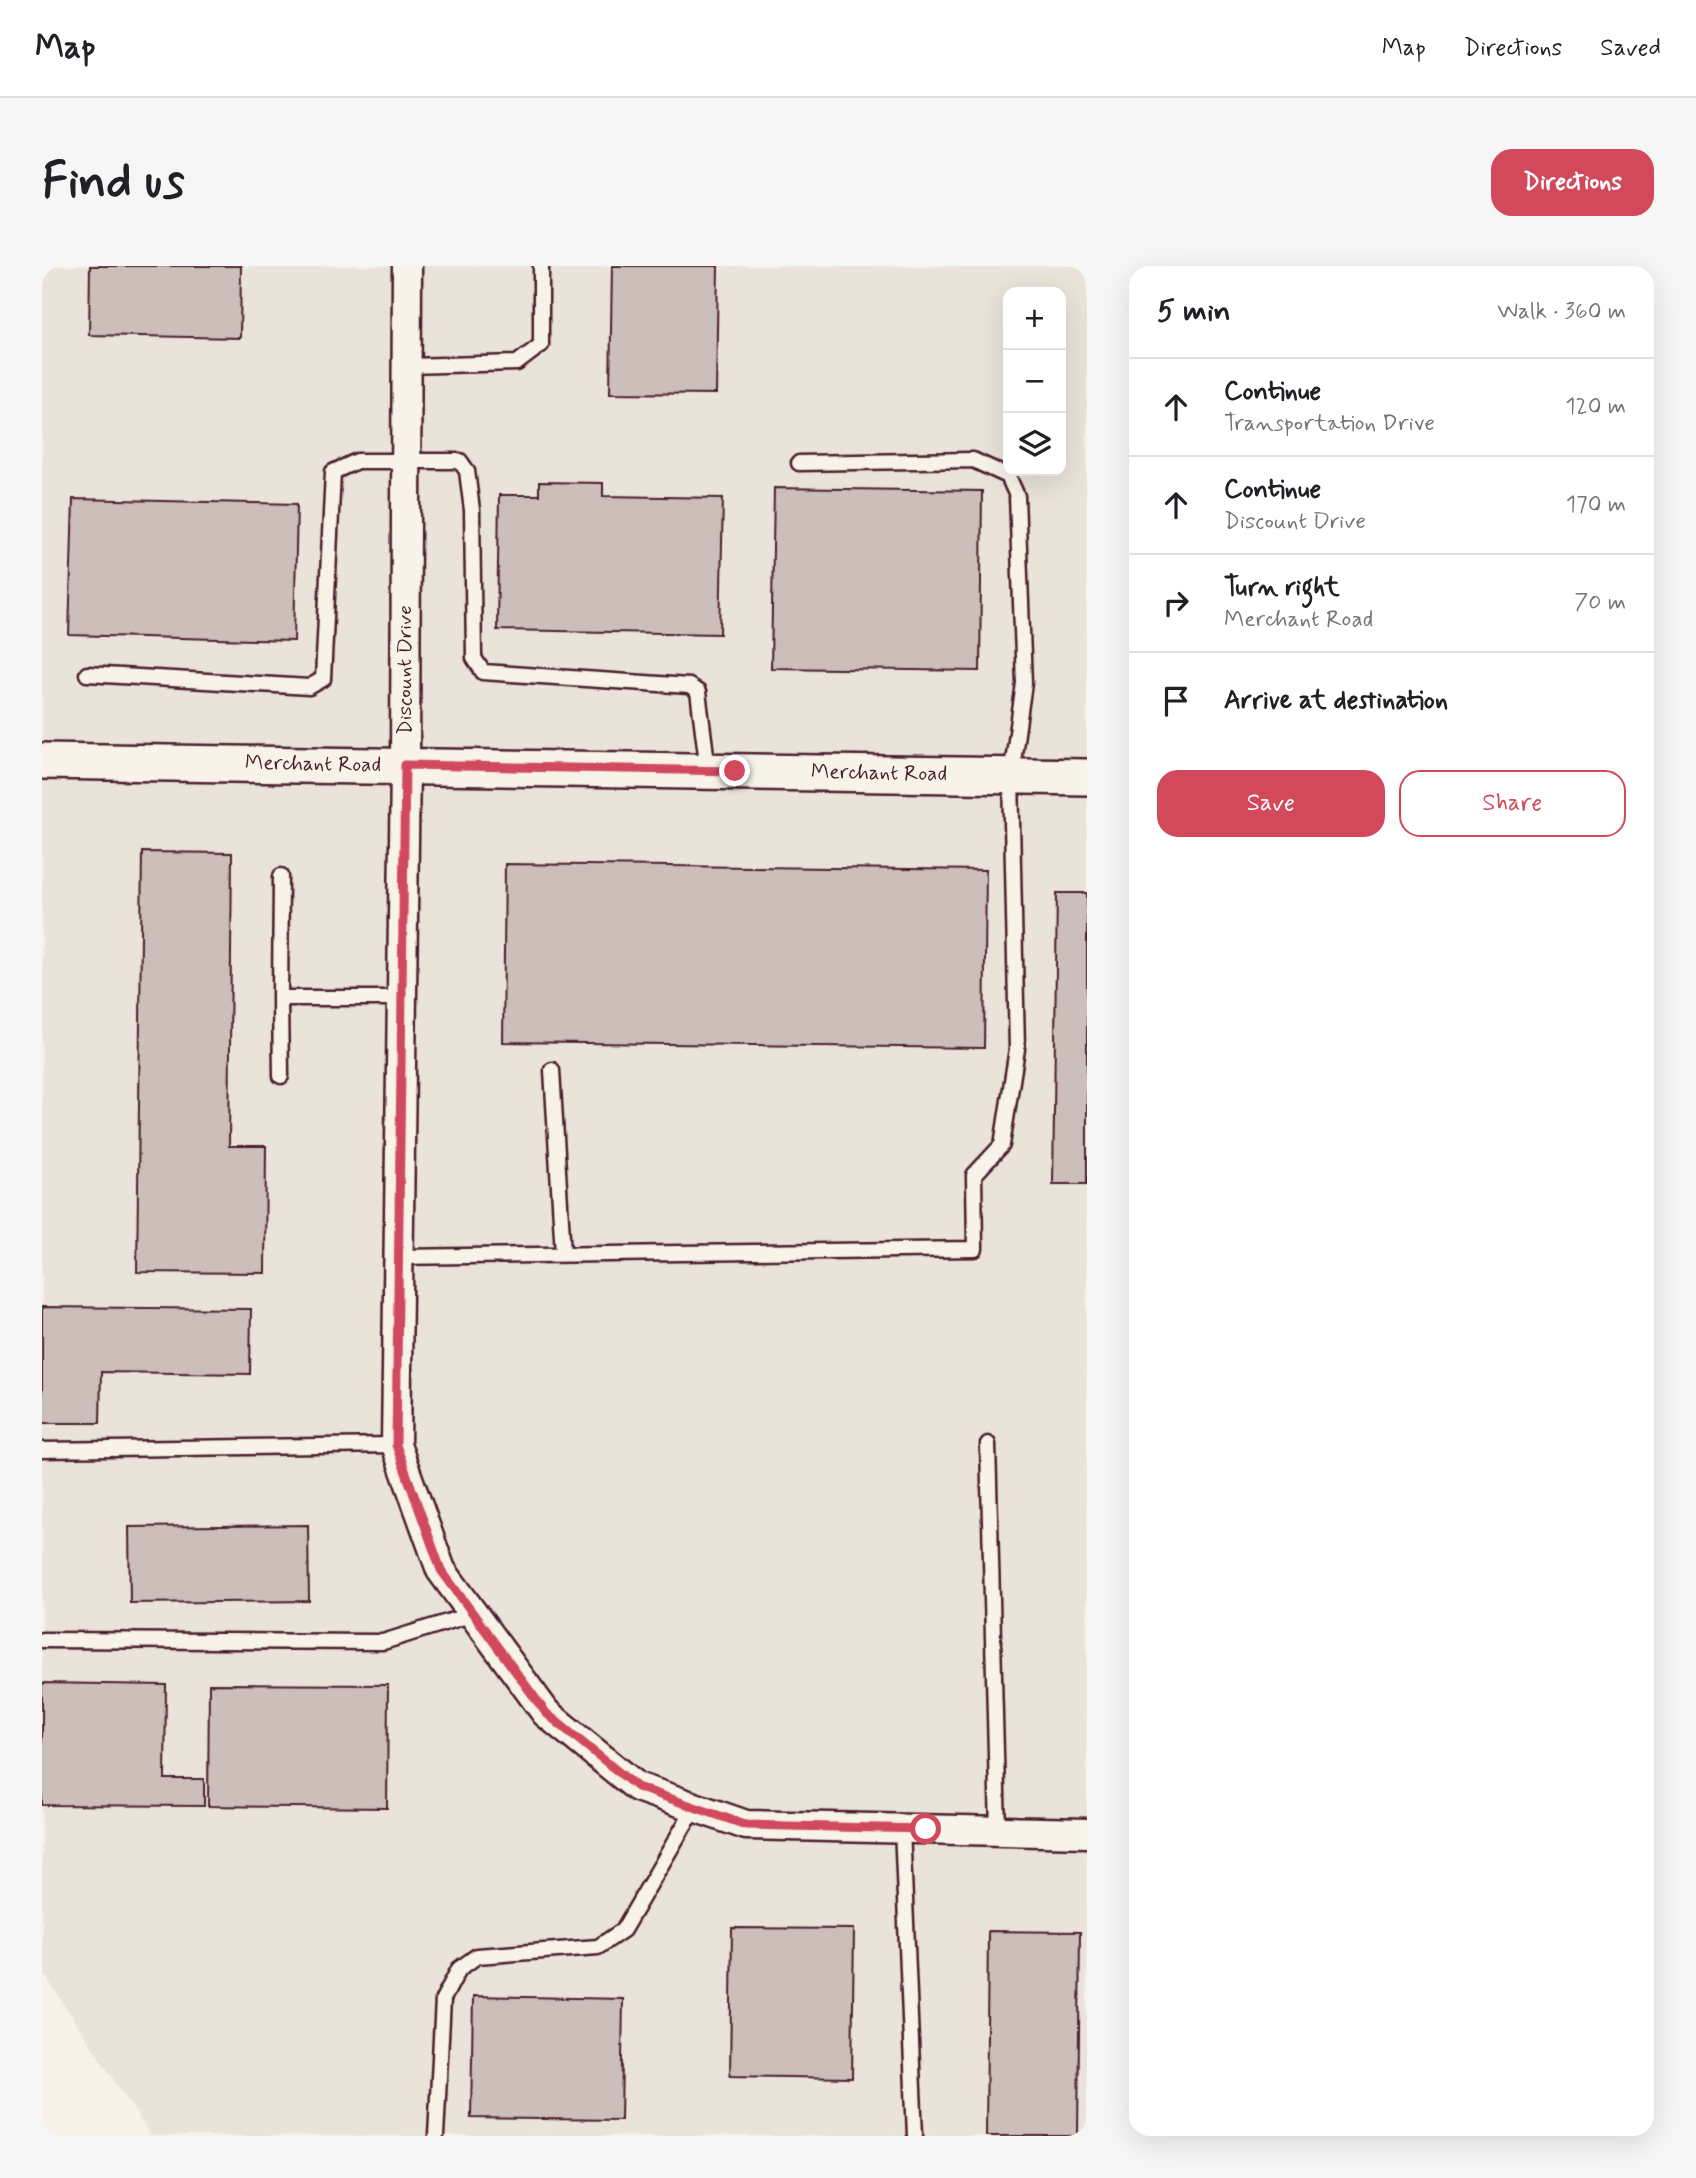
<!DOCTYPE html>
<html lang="en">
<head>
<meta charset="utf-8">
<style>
	body { margin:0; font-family:Mynerve,sans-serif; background:#f6f6f6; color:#202124 }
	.controls { position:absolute; right:21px; top:21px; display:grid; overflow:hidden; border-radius:14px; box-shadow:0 7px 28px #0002 }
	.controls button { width:63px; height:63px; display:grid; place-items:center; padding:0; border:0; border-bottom:2px solid #e0e0e0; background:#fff; color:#202124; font:35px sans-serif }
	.stop { position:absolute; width:21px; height:21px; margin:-16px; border:5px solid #d1495b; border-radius:50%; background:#fff }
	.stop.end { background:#d1495b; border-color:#fff; box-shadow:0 2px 7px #0008 }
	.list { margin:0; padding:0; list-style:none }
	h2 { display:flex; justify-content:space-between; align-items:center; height:91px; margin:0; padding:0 28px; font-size:30px }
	h2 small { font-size:23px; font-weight:400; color:#757577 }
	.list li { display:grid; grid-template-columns:46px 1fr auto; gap:21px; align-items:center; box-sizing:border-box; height:98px; padding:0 28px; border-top:2px solid #e0e0e0 }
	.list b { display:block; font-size:26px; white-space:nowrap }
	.list p { margin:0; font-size:23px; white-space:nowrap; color:#757577 }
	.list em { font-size:23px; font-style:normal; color:#757577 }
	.actions { display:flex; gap:14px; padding:21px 28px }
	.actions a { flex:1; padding:16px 0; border:2px solid #d1495b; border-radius:21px; text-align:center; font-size:24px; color:#d1495b }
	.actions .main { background:#d1495b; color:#fff }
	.icon { flex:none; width:38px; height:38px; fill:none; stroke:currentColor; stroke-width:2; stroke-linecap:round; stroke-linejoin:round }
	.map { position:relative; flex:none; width:1045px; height:1870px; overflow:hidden; border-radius:21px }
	header { display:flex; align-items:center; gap:42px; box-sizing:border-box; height:98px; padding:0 35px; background:#fff; border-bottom:2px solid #e0e0e0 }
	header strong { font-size:33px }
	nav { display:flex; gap:38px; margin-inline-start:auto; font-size:24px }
	.intro { display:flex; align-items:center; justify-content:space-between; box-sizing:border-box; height:168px; padding:0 42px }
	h1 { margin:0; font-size:49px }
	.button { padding:18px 32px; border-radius:21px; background:#d1495b; color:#fff; font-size:24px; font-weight:700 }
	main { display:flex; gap:42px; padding:0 42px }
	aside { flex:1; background:#fff; border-radius:21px; box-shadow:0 7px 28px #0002 }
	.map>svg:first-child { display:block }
	.built { fill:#eae3da; fill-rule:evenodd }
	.building { fill:#ccbfb9; stroke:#4a1f2b; stroke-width:2 }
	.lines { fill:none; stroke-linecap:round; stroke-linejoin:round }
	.service-casing { stroke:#4a1f2b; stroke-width:19 }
	.minor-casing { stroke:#4a1f2b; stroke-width:33 }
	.tertiary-casing { stroke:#4a1f2b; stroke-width:40 }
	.service { stroke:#f7f3e8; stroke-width:14 }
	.minor { stroke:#f7f3e8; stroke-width:28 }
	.tertiary { stroke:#f7f3e8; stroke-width:35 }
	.route { stroke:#d1495b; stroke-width:9 }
	.labels { text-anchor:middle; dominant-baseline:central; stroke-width:5; stroke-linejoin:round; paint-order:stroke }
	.street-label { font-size:21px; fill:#4a1f2b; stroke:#f7f3e8 }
</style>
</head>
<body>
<header>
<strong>Map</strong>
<nav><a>Map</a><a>Directions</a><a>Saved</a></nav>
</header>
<div class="intro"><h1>Find us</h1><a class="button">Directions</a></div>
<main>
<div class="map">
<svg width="1045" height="1870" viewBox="0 0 1045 1870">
	<rect width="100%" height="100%" fill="#f7f3e8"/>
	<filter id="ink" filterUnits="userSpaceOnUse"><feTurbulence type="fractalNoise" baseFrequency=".0143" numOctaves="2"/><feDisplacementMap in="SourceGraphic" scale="14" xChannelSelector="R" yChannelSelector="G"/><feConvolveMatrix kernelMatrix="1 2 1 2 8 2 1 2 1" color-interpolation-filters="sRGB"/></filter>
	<g filter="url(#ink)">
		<path class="built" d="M0 0H1045V1870H109L0 1705ZM966 26H1019V205H966Z"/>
		<path class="building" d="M48 0H199L198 72 47 69Z
			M570 0H676L674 128 568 127Z
			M497 216 561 217V230L681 232 678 368 455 364 457 229H497Z
			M732 222 940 225 938 405 729 402Z
			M31 233 255 238 252 375 27 369Z
			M100 586 190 587 187 880H224L223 1007 95 1006Z
			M463 598 944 604 942 782 461 776Z
			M1015 627H1045V918H1011Z
			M0 1041 209 1043 208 1108 59 1106 58 1157H0Z
			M266 1259 267 1335 88 1337 87 1261Z
			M0 1417 124 1419 123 1513H162V1540L0 1539Z
			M167 1418 346 1419 345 1542 166 1540Z
			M690 1662 812 1663 810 1812 688 1810Z
			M946 1665 1038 1666 1036 1870H944Z
			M431 1730 581 1733 579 1854 429 1852Z"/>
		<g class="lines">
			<defs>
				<path id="service" d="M365 100 475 97 499 79V0
					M45 408 267 421 281 413 291 206 315 195H418L425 205 430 244 432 392 441 406 647 420 656 426 666 504
					M239 610 238 732H359
					M238 732 239 810
					M510 804 521 988
					M356 991 933 983 932 909 960 879 975 783 969 510 982 417 975 230 966 210 931 194 757 197
					M946 1178 956 1565
					M0 1184 354 1179
					M0 1374 341 1376 431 1348
					M860 1562 873 1870
					M394 1870 401 1733 417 1703 435 1690 556 1681 581 1664 653 1541"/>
				<path id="minor" d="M365 0 363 499 354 1179 399 1304 504 1447 595 1521 704 1559 1045 1567"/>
				<path id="tertiary" d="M0 495 1045 511"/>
			</defs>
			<use href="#service" class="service-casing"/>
			<use href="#minor" class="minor-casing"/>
			<use href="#tertiary" class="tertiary-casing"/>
			<use href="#service" class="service"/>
			<use href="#minor" class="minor"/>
			<use href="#tertiary" class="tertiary"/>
		</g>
	</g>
	<g class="lines" filter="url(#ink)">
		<path class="route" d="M693 505 363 499 354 1179 399 1304 504 1447 595 1521 704 1559 884 1563"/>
	</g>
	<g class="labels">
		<g class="street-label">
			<text transform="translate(363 404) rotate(-90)">Discount Drive</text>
			<text transform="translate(271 498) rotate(1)">Merchant Road</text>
			<text transform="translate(837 507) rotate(1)">Merchant Road</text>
		</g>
	</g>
</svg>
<div class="controls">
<button>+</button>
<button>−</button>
<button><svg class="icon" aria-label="layers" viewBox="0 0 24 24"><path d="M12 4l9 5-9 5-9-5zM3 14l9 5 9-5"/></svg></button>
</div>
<div class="stop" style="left:884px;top:1563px"></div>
<div class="stop end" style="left:693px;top:505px"></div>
</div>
<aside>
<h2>5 min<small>Walk · 360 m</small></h2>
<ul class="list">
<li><svg class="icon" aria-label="ahead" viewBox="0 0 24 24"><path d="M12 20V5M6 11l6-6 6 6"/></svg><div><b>Continue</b><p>Transportation Drive</p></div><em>120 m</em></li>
<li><svg class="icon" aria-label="ahead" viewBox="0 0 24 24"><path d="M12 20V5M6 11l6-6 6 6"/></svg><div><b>Continue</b><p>Discount Drive</p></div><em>170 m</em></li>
<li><svg class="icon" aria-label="right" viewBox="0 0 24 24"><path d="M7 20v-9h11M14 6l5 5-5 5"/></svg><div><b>Turn right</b><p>Merchant Road</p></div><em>70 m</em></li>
<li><svg class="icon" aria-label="arrive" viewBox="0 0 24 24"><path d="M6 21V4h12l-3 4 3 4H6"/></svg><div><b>Arrive at destination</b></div></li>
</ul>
<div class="actions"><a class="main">Save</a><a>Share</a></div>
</aside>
</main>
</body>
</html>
